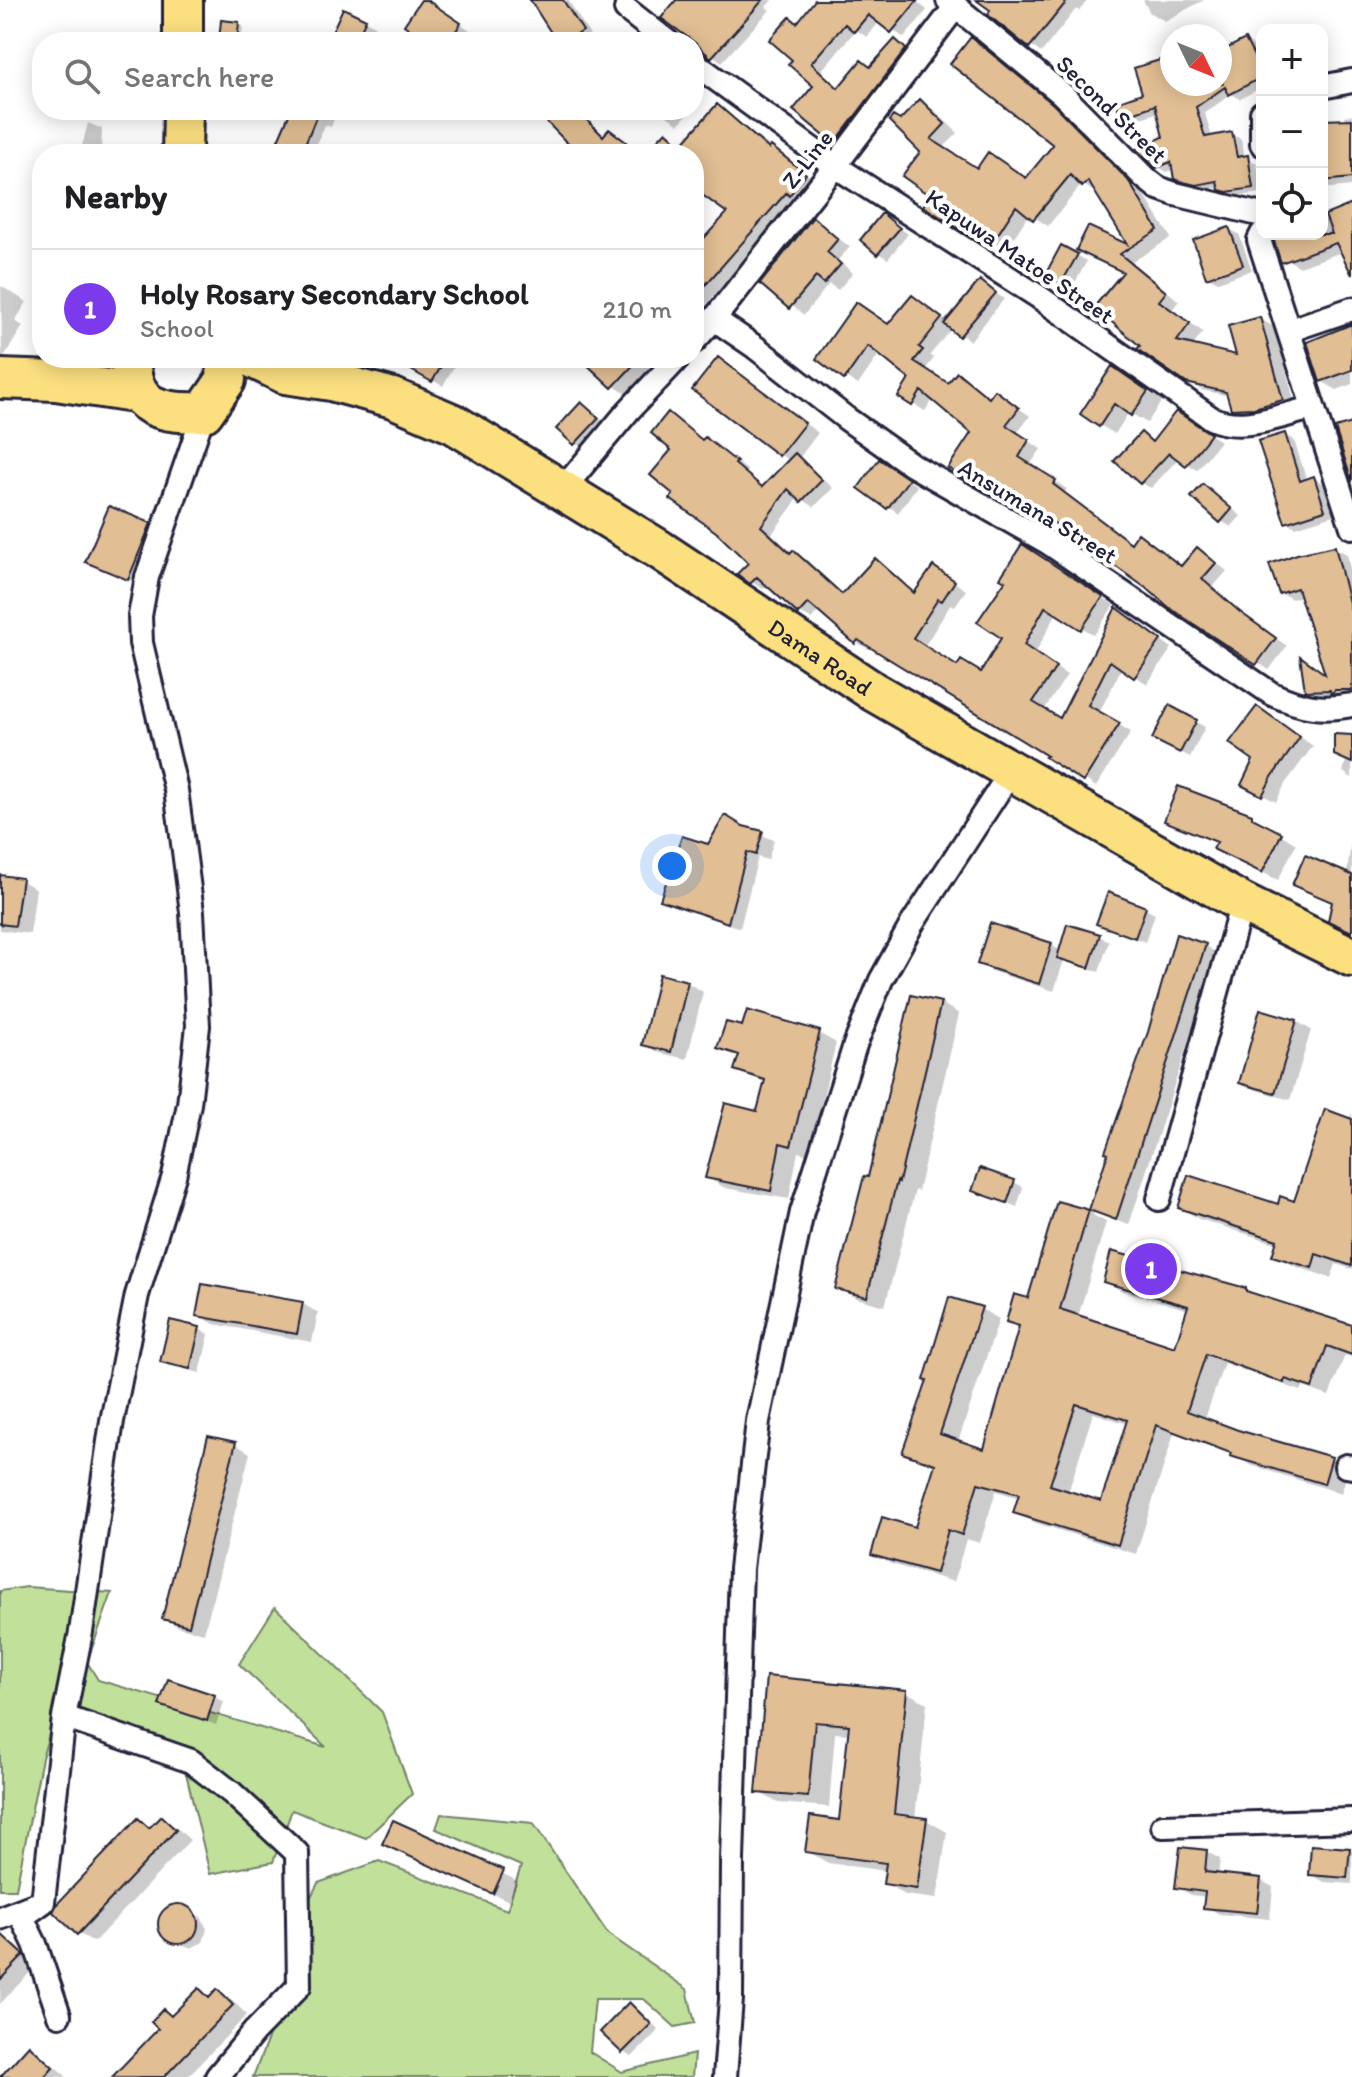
<!DOCTYPE html>
<html lang="en">
<head>
<meta charset="utf-8">
<style>
	body { margin:0; font-family:Itim,sans-serif; background:#f6f6f6; color:#202124 }
	.controls { position:absolute; right:24px; top:24px; display:grid; overflow:hidden; border-radius:16px; box-shadow:0 4px 20px #0003 }
	.controls button { width:72px; height:72px; display:grid; place-items:center; padding:0; border:0; border-bottom:2px solid #e0e0e0; background:#fff; color:#202124; font:40px sans-serif }
	.compass { position:absolute; left:1160px; top:24px; width:72px; height:72px; border-radius:50%; background:#fff; box-shadow:0 4px 20px #0003; rotate:133deg }
	.you { position:absolute; left:672px; top:866px; width:28px; height:28px; margin:-20px; border:6px solid #fff; border-radius:50%; background:#1a73e8; box-shadow:0 0 0 12px #1a73e833 }
	.badge { display:grid; place-items:center; width:52px; height:52px; border-radius:50%; background:#7c3aed; color:#fff; font-size:26px; font-weight:700 }
	.pin { position:absolute; translate:-50% -50%; border:4px solid #fff; box-shadow:0 2px 8px #0006 }
	.list { margin:0; padding:0; list-style:none }
	h2 { display:flex; justify-content:space-between; align-items:center; height:104px; margin:0; padding:0 32px; font-size:34px }
	h2 small { font-size:26px; font-weight:400; color:#757577 }
	.list li { display:grid; grid-template-columns:52px 1fr auto; gap:24px; align-items:center; box-sizing:border-box; height:120px; padding:0 32px; border-top:2px solid #e0e0e0 }
	.list b { display:block; font-size:30px; white-space:nowrap }
	.list p { margin:0; font-size:26px; white-space:nowrap; color:#757577 }
	.list em { font-size:26px; font-style:normal; color:#757577 }
	.icon { flex:none; width:44px; height:44px; fill:none; stroke:currentColor; stroke-width:2; stroke-linecap:round; stroke-linejoin:round }
	.map { position:relative; flex:none; width:1352px; height:2077px; overflow:hidden }
	.search { position:absolute; background:#fff; box-shadow:0 4px 20px #0003; left:32px; top:32px; width:672px; height:88px; display:flex; align-items:center; gap:20px; box-sizing:border-box; padding:0 28px; border-radius:32px; color:#757577; font-size:30px }
	.panel { position:absolute; background:#fff; box-shadow:0 4px 20px #0003; left:32px; top:144px; width:672px; height:224px; border-radius:32px }
	.map>svg:first-child { display:block }
	.green { fill:#c1e19a; stroke:#72826a; stroke-width:2 }
	.shadow { fill:#0003; fill-rule:evenodd }
	.building { fill:#e1be93; stroke:#22223b; stroke-width:2; fill-rule:evenodd }
	.lines { fill:none; stroke-linecap:round; stroke-linejoin:round }
	.minor-casing { stroke:#22223b; stroke-width:28 }
	.trunk-casing { stroke:#22223b; stroke-width:44 }
	.minor { stroke:#fff; stroke-width:22 }
	.trunk { stroke:#fce080; stroke-width:38 }
	.labels { text-anchor:middle; dominant-baseline:central; stroke-width:8; stroke-linejoin:round; paint-order:stroke }
	.street-label { font-size:24px; fill:#22223b; stroke:#fff }
</style>
</head>
<body>
<div class="map">
<svg width="1352" height="2077" viewBox="0 0 1352 2077">
	<rect width="100%" height="100%" fill="#fff"/>
	<filter id="ink" filterUnits="userSpaceOnUse"><feTurbulence type="fractalNoise" baseFrequency=".0125" numOctaves="2"/><feDisplacementMap in="SourceGraphic" scale="16" xChannelSelector="R" yChannelSelector="G"/><feConvolveMatrix kernelMatrix="1 2 1 2 8 2 1 2 1" color-interpolation-filters="sRGB"/></filter>
	<g filter="url(#ink)">
		<path class="green" d="M27 1587 112 1593 87 1662 98 1680 326 1747 239 1664 275 1607 382 1712 412 1794 366 1838 292 1810 273 1862 210 1874 181 1752 57 1708 42 1758 16 1889H0V1591Z
			M441 1814 533 1823 608 1934 687 1989 695 2023 675 2027 644 1999H595L590 2052 622 2072 694 2054 692 2077H253L281 2005 295 1927 318 1883 379 1861 507 1910 521 1866 436 1829Z"/>
		<path class="shadow" d="M423 0 470 30 462 42H412L418 32Z
			M533 0H568L591 37 583 42H560Z
			M678 0H772L766 7 770 10 722 62 664 18Z
			M817 0H915L927 10 904 38 880 21 867 37 856 30 821 71 840 88 872 68 896 42 916 57 847 149 836 142 815 86 795 60 798 24Z
			M980 0H1088L1079 11 1076 9 1041 53 991 14 992 9Z
			M1143 0H1204L1165 21 1150 13Z
			M365 21 375 26 367 42H353Z
			M223 22 243 26 241 42 221 39Z
			M972 40 985 48 1066 115 1141 190 1171 238 1132 262 1179 301 1172 310 1203 332 1192 347 1239 358 1260 319 1274 327 1296 407 1247 416 1233 408 1229 396 1202 390 1187 381 1143 346 1125 273 1088 228 1133 249 1098 194 1082 184 1048 226 1029 214 1003 254 990 246 932 195 923 152 900 122 920 102 934 110 958 133 943 148 978 170 1027 179 1056 145Z
			M1245 41 1254 46 1262 61V87L1240 99 1231 94 1205 113 1212 138 1231 134 1241 139 1245 158 1257 163 1262 193 1238 196 1220 187 1208 189 1185 183 1176 177 1174 169 1167 172 1155 165 1166 138 1159 112 1132 121 1122 115 1145 94 1163 61 1172 66V84H1220V53Z
			M694 89 703 96 694 106Z
			M717 106 818 183 799 199 695 317 702 324 694 333V252L730 212 697 188 694 192V154H663L666 133 684 145Z
			M291 110H337L331 127 325 125 313 154H281Z
			M538 110H579L605 137 610 131 633 148 628 154H581Z
			M658 110H691L679 124Z
			M1352 115V186L1322 189V145L1347 142 1344 116Z
			M88 123 102 129 101 154H80Z
			M1352 206V272L1342 252 1300 267 1288 260 1286 234H1322V218Z
			M883 216 908 234 888 259 878 253Z
			M813 219 850 247 838 260 853 273 838 290 829 284 804 315 763 283Z
			M1229 229 1239 234 1252 270 1218 282 1208 277Z
			M1062 247 1087 261 1072 288 1047 274Z
			M980 282 1004 299 970 341 952 328 930 355 934 358 925 370 949 385 958 374 991 399 996 392 1030 416 1017 433 1041 449 1030 465 1067 489 1064 493 1132 544 1151 543 1183 567 1198 549 1227 571 1213 587 1253 622 1287 646 1269 670 1049 517 1047 520 1009 497 1007 501 951 468 974 432 933 399 925 411 901 397 912 378 880 353 858 385 818 359 890 326 913 297 948 322Z
			M1 286 27 302 15 321 23 326 2 360Z
			M1352 334V384L1337 390 1321 381Z
			M394 358H468L466 362 458 359 443 386Z
			M583 358H659L626 394 614 386Z
			M719 359 818 433 799 458 833 488 814 507 799 497 772 534 793 553 806 559 844 595 875 561 887 568 916 594 945 576 966 590 955 606 951 604 924 647 958 669 981 674 1004 638 1034 553 1114 605 1094 635 1057 612 1035 654 1067 675 1044 710 1061 721 1128 617 1172 648 1147 684 1122 667 1099 713 1131 732 1096 787 1049 755 871 646 868 649 856 642 819 611 811 619 799 613 768 584 764 589 751 582V563L676 494 674 449 668 414 704 441 705 439 717 446 747 470 746 472 764 488 791 461 780 455Z
			M1113 368 1162 401 1147 423 1129 412 1115 434 1100 425Z
			M582 405 607 425 584 449 575 443Z
			M1186 419 1220 441 1197 470 1179 458 1151 488 1141 483 1142 435 1154 442Z
			M1284 435 1294 440 1307 481 1314 478 1324 484 1334 515 1296 527 1286 522Z
			M889 467 917 486 898 513 861 487Z
			M1203 486 1241 516 1231 527 1221 521Z
			M150 525 165 534 144 587 87 562Z
			M1335 548 1347 554 1352 580V696L1344 698 1338 695 1317 696 1306 690 1328 677 1302 596 1292 599 1280 593Z
			M1170 708 1205 727 1190 757 1154 738Z
			M1271 716 1313 746 1285 784 1276 802 1257 792Z
			M1352 737V778L1343 772Z
			M1252 816 1296 844 1278 880 1231 857 1218 843 1167 820Z
			M742 828 774 840 768 860 758 857 740 928 674 906 663 900 709 846Z
			M1352 831V931L1347 875Z
			M0 877 21 880 36 889 30 934 0 930Z
			M1145 908 1155 914 1145 942 1108 928Z
			M1099 936 1109 941 1099 972 1064 960 1054 991 994 972 979 964 1051 945 1061 951Z
			M1177 937 1205 946 1217 953 1129 1225 1094 1213 1093 1215 1106 1222 1078 1317 1176 1349 1189 1310 1122 1291 1105 1281 1246 1290 1256 1296 1352 1327V1357L1345 1355 1329 1396 1303 1387 1301 1391 1224 1363 1205 1419 1331 1459 1349 1469 1341 1493 1250 1465 1237 1457 1174 1433 1136 1554 1033 1522 1015 1512 1020 1498 996 1491 980 1543 966 1539 954 1582 891 1564 874 1554 917 1529 936 1467 905 1452 981 1309 999 1319 958 1442 985 1452 1020 1328 1008 1321 1030 1301 1059 1203 1090 1212 1149 1033ZM1093 1413 1128 1424 1103 1503 1068 1493Z
			M661 977 688 983 703 992 687 1059 660 1053 644 1044Z
			M941 1003 959 1014 918 1191 915 1190 885 1306 856 1298 837 1288 869 1180Z
			M1296 1021 1311 1030 1290 1100 1256 1090 1241 1082Z
			M743 1029 819 1033 836 1043 809 1155 798 1152 789 1199 725 1188 708 1178 759 1113 766 1083 736 1069 740 1058 720 1047Z
			M1352 1113V1269L1336 1264 1331 1278 1294 1266 1275 1255 1278 1244 1199 1219 1180 1207H1279L1296 1203Z
			M1014 1182 1023 1187 1017 1207 975 1190Z
			M303 1304 318 1313 312 1342 214 1324 198 1315Z
			M199 1329 209 1334 200 1373 172 1366 162 1361Z
			M235 1444 250 1453 204 1633 179 1627 164 1618Z
			M768 1678 906 1692 927 1703 915 1819 926 1820 947 1832 937 1899 905 1895 885 1883 887 1871 828 1863 807 1851 841 1823 850 1734 835 1733 829 1807 778 1803 758 1792Z
			M214 1697 224 1702 216 1725 162 1704Z
			M161 1818 176 1827 190 1840 94 1942 78 1933 139 1821 151 1828Z
			M394 1822 518 1881 509 1901 385 1844Z
			M1313 1847 1352 1850V1884L1324 1882 1311 1874Z
			M1207 1852 1220 1859 1218 1876 1260 1880 1273 1887 1270 1919 1219 1914 1206 1906 1207 1897 1191 1895 1177 1887Z
			M177 1906 201 1917 207 1929 203 1942 191 1948 167 1938 160 1926 164 1913Z
			M1 1936 16 1945 37 1965 0 2004Z
			M199 1991 211 1998 217 1992 232 2000 247 2015 187 2077H116L161 2029 164 2011 174 2017Z
			M629 2004 639 2010 659 2030 632 2057 623 2052Z
			M29 2048 44 2057 67 2077H3Z"/>
		<path class="building" d="M421 0H427L461 23 449 42H410L415 33 404 25Z
			M530 0H563L583 31 565 42H557Z
			M676 0H763L711 58 694 42 661 18Z
			M815 0H918L891 33 868 15 854 32 845 24 811 63 838 88 861 60 870 67 895 39 906 49 834 144 793 110 813 86 788 64 792 60 769 40 790 17 797 23Z
			M976 0H1068L1029 48 988 15 990 10Z
			M343 8 366 19 355 42H347L331 34Z
			M221 20 239 22 237 42 219 40Z
			M971 37 1053 104 1128 180 1158 230 1120 254 1166 292 1159 301 1190 323 1177 341 1236 355 1228 326 1260 317 1283 400 1254 408 1231 409 1226 392 1186 383 1137 349 1140 346 1094 307 1123 272 1076 250 1088 226 1127 244 1088 181 1082 187 1070 175 1033 220 1016 206 989 248 923 206 930 196 902 176 920 152 889 121 893 116 900 120 920 99 945 124 931 139 977 168 988 152 1026 178 1053 145 950 64Z
			M1245 39 1262 71V77L1229 95 1225 87 1196 107 1205 137 1232 132 1237 157 1248 155 1253 188 1227 192 1219 190 1217 181 1196 185 1179 181 1174 179 1171 162 1156 168 1136 149 1163 137 1155 105 1121 117 1116 102 1142 93 1134 68 1163 59 1171 84H1223L1220 78V52Z
			M717 104 769 149 771 146 806 174 789 196 786 193 694 298V249L727 213 694 189V154H660L652 146 666 131 681 145Z
			M291 110H319L301 154H272Z
			M535 110H572L581 118 583 116 603 136 609 129 626 142 618 151 620 154H578Z
			M1352 119V178L1322 181V120Z
			M1352 204V275L1336 243 1281 263 1274 241 1276 234H1332L1325 215Z
			M882 213 900 228 877 255 860 240Z
			M813 217 838 239 827 252 841 264 824 284 816 277 789 309 760 284Z
			M1229 227 1243 265 1206 278 1193 240Z
			M1061 245 1078 254 1061 284 1045 275Z
			M980 280 996 293 959 337 944 324Z
			M912 295 942 318 919 347 923 350 914 361 948 383 957 372 989 398 995 390 1019 408 1006 425 1029 440 1019 457 1056 480 1053 484 1131 543 1138 533 1181 566 1197 547 1216 563 1202 579 1240 612 1276 638 1256 665 1171 609 1150 591 1036 510 1034 515 996 491 994 495 948 468 971 433 921 391 912 406 898 397 909 379 868 346 844 380 816 359 856 302 888 324Z
			M1352 324V370L1320 382 1307 342Z
			M718 357 805 423 779 456 692 390Z
			M390 358H446L432 382Z
			M580 358H640L612 388Z
			M1112 366 1148 391 1131 416 1114 404 1099 427 1080 414Z
			M581 402 599 418 574 445 556 429Z
			M1176 411 1211 434 1186 466 1169 453 1140 484 1114 461 1141 432 1152 442Z
			M668 412 702 440 705 437 737 462 735 464 762 487 795 453 822 480 801 502 788 489 761 526 790 553 793 550 842 594 875 558 914 593 933 566 955 581 942 601 938 599 913 638 957 666 961 660 981 672 1001 638 977 622 1005 581 1000 578 1022 544 1103 597 1081 630 1045 607 1024 645 1056 667 1033 702 1060 718 1116 607 1161 640 1134 678 1110 661 1088 705 1120 723 1083 782 1045 757 1047 756 858 640 855 644 808 603 798 614 757 577 750 584 737 574 748 563 716 532 670 499 673 494 650 475 671 450 651 433Z
			M1352 423V482L1335 428Z
			M1285 433 1300 481 1314 476 1325 510 1285 523 1258 441Z
			M879 459 909 479 887 509 858 488Z
			M1203 484 1232 509 1220 523 1191 497Z
			M109 506 151 523 128 580 85 562Z
			M1335 546 1352 615V690H1335L1331 694 1330 690 1305 691 1300 656 1325 674 1297 588 1279 594 1269 564 1297 554Z
			M1169 705 1197 720 1180 753 1152 739Z
			M1257 706 1300 737 1272 777 1262 796 1241 785 1253 760 1229 743Z
			M1334 734 1352 735V763L1334 755Z
			M1178 786 1252 814V818L1282 833 1262 873 1213 849 1217 842 1164 821Z
			M725 815 743 826 763 831 756 855 747 852 728 923 660 900 682 836 708 844Z
			M1305 855 1352 875V932L1328 921 1332 902 1292 885Z
			M0 875 22 878 15 926 0 924Z
			M1108 892 1146 907 1135 938 1096 924Z
			M990 923 1052 943 1039 984 977 964Z
			M1067 924 1100 934 1089 968 1057 958Z
			M1176 934 1206 944 1116 1220 1089 1210 1108 1153 1105 1152 1148 1032Z
			M659 974 688 981 671 1052 642 1045Z
			M911 995 941 1002 899 1182 897 1181 867 1297 835 1289 864 1176 868 1177Z
			M1260 1009 1297 1020 1275 1093 1239 1083Z
			M747 1010 820 1031 791 1146 780 1143 771 1191 705 1178 725 1103 757 1111 765 1080 734 1070 739 1055 717 1048 726 1022 742 1026Z
			M1325 1109 1352 1119V1266L1316 1254 1312 1268 1272 1256 1277 1240 1178 1208 1188 1175 1278 1204 1280 1196 1294 1201Z
			M980 1168 1015 1180 1007 1203 972 1191Z
			M1057 1201 1089 1210 1060 1309 1175 1347 1188 1306 1103 1282 1111 1251 1246 1288V1291L1352 1325V1355L1327 1346 1312 1388 1285 1379 1284 1383 1206 1354 1187 1411 1238 1430 1332 1457 1324 1484 1230 1456 1231 1453 1156 1425 1118 1545 1013 1513 1019 1494 978 1483 962 1535 948 1530 936 1573 871 1555 882 1517 915 1527 935 1464 902 1453 927 1381 924 1380 949 1297 982 1307 940 1434 984 1449 1019 1326 1006 1322 1014 1294 1028 1298ZM1076 1404 1127 1420 1101 1501 1050 1485Z
			M202 1284 303 1302 297 1334 196 1316Z
			M170 1320 200 1327 190 1369 160 1362Z
			M208 1436 236 1442 189 1626 162 1619Z
			M766 1676 907 1690 894 1814 927 1818 917 1889 883 1884 886 1863 805 1852 810 1816 839 1820 849 1725 815 1722 808 1797 756 1793Z
			M168 1679 215 1695 207 1721 159 1705Z
			M161 1816 176 1830 77 1935 53 1912 57 1904 138 1818 149 1828Z
			M393 1820 504 1870 493 1894 382 1844Z
			M1311 1845 1350 1848 1347 1878 1309 1875Z
			M1180 1847 1207 1850 1205 1872 1261 1878 1257 1913 1203 1908 1205 1892 1175 1888Z
			M158 1924a20 20 0 1 1 40 0a20 20 0 1 1-40 0Z
			M0 1933 24 1955 0 1980Z
			M199 1988 209 1998 217 1989 233 2005 164 2077H112L158 2029 151 2022 163 2009 171 2016Z
			M629 2002 651 2024 622 2053 600 2032Z
			M29 2045 53 2067 44 2077H0Z"/>
		<g class="lines">
			<defs>
				<path id="minor" d="M948 0 1062 94 1144 177 1158 188 1175 194 1262 215
					M626 9 668 42
					M694 63 835 166 1039 297 1211 418C1242 433 1281 415 1313 408
					M1322 87 1352 81
					M1262 113V144
					M1262 234 1259 240 1352 527
					M714 319 755 347 847 419 912 465 1047 542 1272 694C1301 707 1320 711 1352 705
					M1290 330 1352 309
					M694 341 714 319 835 166 956 6
					M563 489 629 410 678 358
					M1159 1199 1242 903
					M1346 1466 1352 1467
					M64 1717 191 1761 232 1793 297 1853 299 1986 254 2032 217 2077
					M1163 1826 1352 1820
					M0 1918 34 1905
					M59 2015 35 1944 22 1917 43 1902 64 1717 81 1632 112 1421 137 1295 174 1176 189 1104 198 1026 192 912 176 790 141 643 140 616 147 577 204 412
					M725 2077 731 1999 732 1860 741 1569 758 1421 802 1212 855 1045 881 980 912 924 1012 770"/>
				<g id="trunk">
					<path d="M183 0V42"/>
					<path d="M182 154 183 110"/>
					<path d="M131 358C129 409 163 414 204 412L226 380 227 358"/>
					<path id="s1" d="M252 358 285 374 331 381 393 398 454 424 660 550 874 692 1242 903 1352 957"/>
					<path d="M0 379 56 381 140 394"/>
				</g>
			</defs>
			<use href="#minor" class="minor-casing"/>
			<use href="#trunk" class="trunk-casing"/>
			<use href="#minor" class="minor"/>
			<use href="#trunk" class="trunk"/>
		</g>
	</g>
	<g class="labels">
		<g class="street-label">
			<text transform="translate(1112 109) rotate(44)">Second Street</text>
			<text transform="translate(807 159) rotate(-52)">Z-Line</text>
			<text transform="translate(1020 256) rotate(34)">Kapuwa Matoe Street</text>
			<text transform="translate(1038 511) rotate(31)">Ansumana Street</text>
			<text stroke="none"><textPath href="#s1" startOffset="648">Dama Road</textPath></text>
		</g>
	</g>
</svg>
<div class="controls">
<button>+</button>
<button>−</button>
<button><svg class="icon" aria-label="locate" viewBox="0 0 24 24"><circle cx="12" cy="12" r="6"/><path d="M12 2v4M12 18v4M2 12h4M18 12h4"/></svg></button>
</div>
<svg class="compass" viewBox="-18 -18 36 36"><path d="M0-13l5 13h-10z" fill="#e53935"/><path d="M0 13l5-13h-10z" fill="#757577"/></svg>
<div class="you"></div>
<div class="pin badge" style="left:1151px;top:1269px">1</div>
<div class="search"><svg class="icon" aria-label="search" viewBox="0 0 24 24"><circle cx="10" cy="10" r="6"/><path d="M15 15l6 6"/></svg>Search here</div>
<section class="panel">
<h2>Nearby<small></small></h2>
<ul class="list">
<li><span class="badge">1</span><div><b>Holy Rosary Secondary School</b><p>School</p></div><em>210 m</em></li>
</ul>
</section>
</div>
</body>
</html>
